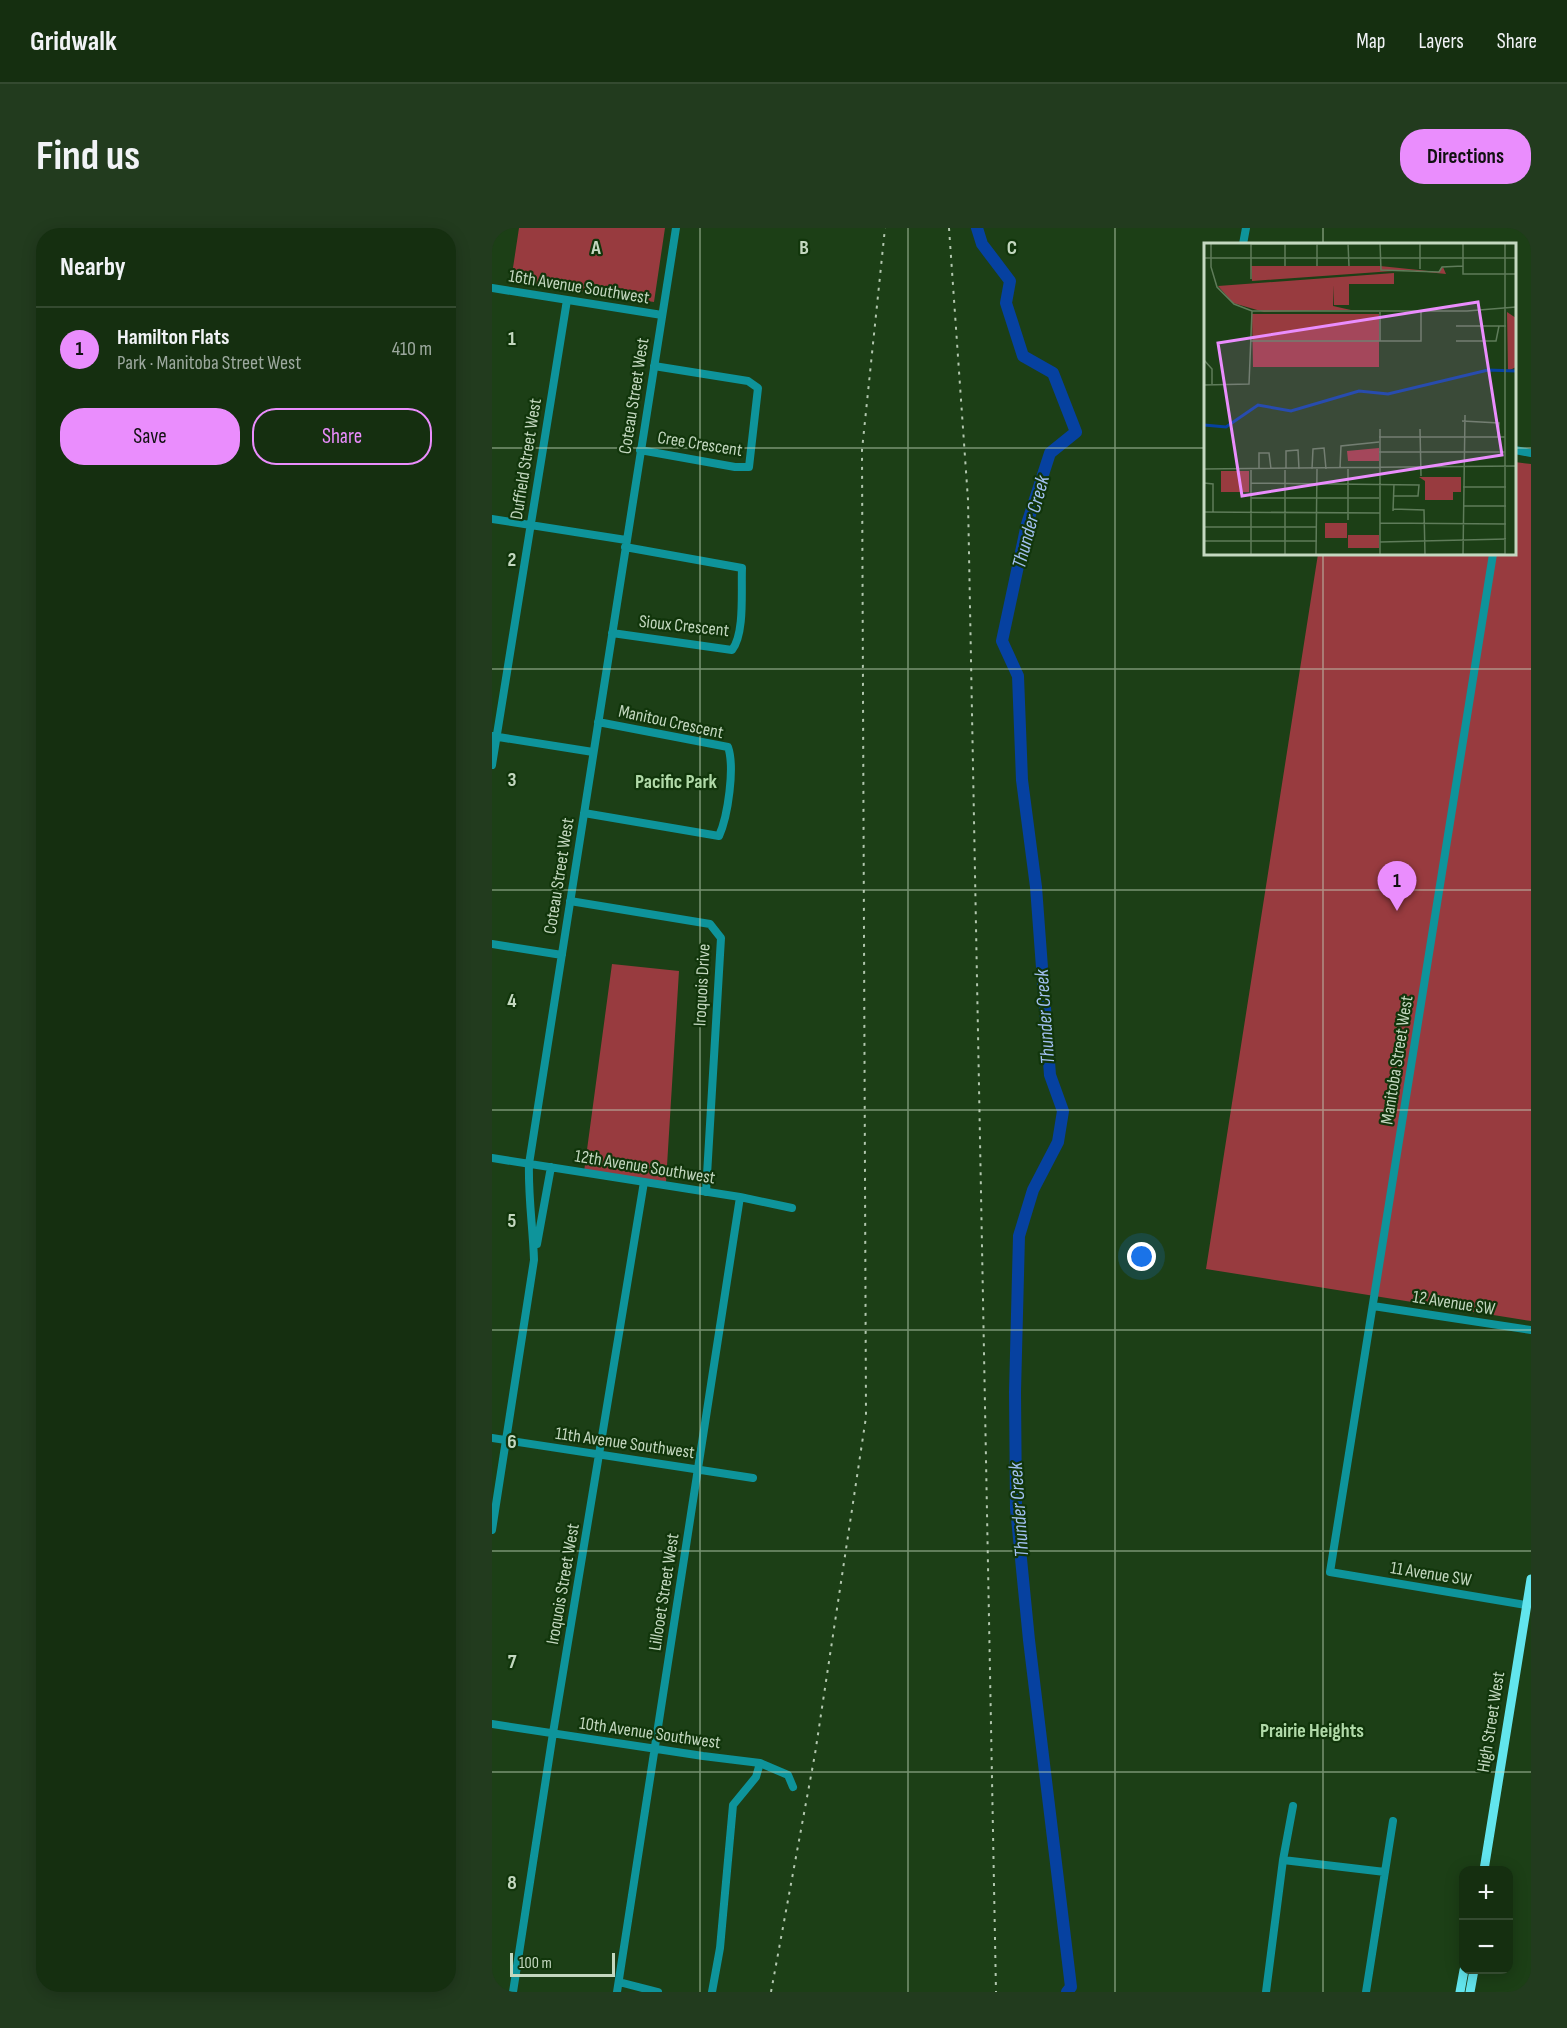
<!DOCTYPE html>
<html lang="en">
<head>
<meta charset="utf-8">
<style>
	body { margin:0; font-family:"Sofia Sans Condensed",sans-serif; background:#223b1e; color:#f1f3f6 }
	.controls { position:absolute; right:18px; bottom:18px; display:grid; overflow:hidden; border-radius:12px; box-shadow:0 3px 15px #0003 }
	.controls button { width:54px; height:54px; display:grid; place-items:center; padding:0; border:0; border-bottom:2px solid #344a30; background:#152f10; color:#f1f3f6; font:30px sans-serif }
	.scale { position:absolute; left:18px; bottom:15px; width:105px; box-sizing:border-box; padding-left:6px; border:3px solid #c4d8c0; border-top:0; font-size:16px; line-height:21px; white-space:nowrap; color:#c4d8c0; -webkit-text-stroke:4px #11350b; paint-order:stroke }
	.you { position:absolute; left:650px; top:1029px; width:21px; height:21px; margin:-15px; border:4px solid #fff; border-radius:50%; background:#1a73e8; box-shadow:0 0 0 9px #1a73e833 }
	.badge { display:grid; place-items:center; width:39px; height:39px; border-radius:50%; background:#ea8dfd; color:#111; font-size:20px; font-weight:700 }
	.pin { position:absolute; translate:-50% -50px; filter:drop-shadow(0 2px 3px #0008) }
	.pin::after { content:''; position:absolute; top:32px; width:21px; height:18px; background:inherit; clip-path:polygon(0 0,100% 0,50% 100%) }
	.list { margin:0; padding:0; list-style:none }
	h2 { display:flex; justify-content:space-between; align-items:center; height:78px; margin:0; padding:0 24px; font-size:26px }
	h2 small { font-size:20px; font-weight:400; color:#9da99f }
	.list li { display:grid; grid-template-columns:39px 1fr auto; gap:18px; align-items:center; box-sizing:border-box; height:84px; padding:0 24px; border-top:2px solid #344a30 }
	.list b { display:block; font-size:22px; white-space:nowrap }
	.list p { margin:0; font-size:20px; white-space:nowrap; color:#9da99f }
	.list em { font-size:20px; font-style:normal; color:#9da99f }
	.actions { display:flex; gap:12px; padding:18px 24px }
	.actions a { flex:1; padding:14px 0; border:2px solid #ea8dfd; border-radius:24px; text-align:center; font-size:21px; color:#ea8dfd }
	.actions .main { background:#ea8dfd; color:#111 }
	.map { position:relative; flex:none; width:1039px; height:1764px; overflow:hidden; border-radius:24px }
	header { display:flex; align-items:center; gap:36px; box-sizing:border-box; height:84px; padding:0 30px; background:#152f10; border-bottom:2px solid #344a30 }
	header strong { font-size:28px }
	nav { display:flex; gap:33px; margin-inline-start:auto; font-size:21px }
	.intro { display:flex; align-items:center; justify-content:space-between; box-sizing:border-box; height:144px; padding:0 36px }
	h1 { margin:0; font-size:42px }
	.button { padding:15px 27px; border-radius:24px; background:#ea8dfd; color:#111; font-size:21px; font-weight:700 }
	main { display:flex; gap:36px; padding:0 36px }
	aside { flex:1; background:#152f10; border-radius:24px; box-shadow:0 3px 15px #0003 }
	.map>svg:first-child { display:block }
	.green { fill:#983b3f }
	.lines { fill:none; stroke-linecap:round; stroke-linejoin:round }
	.river { stroke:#0641a0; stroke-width:12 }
	.minor { stroke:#0e949b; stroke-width:8 }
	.major { stroke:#62e5ed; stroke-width:9 }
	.rail { stroke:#b2c7ae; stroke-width:2; stroke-dasharray:3 6; stroke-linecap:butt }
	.grid { fill:none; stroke:#c4d8c0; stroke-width:1.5; stroke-opacity:0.55 }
	.labels { text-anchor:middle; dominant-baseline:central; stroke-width:4.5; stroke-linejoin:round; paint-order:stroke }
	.street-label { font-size:18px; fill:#c4d8c0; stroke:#11350b }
	.water-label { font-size:20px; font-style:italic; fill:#a2c0f1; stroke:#11350b }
	.neighbourhood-label { font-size:20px; font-weight:bold; fill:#b1daa9; stroke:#11350b }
	.inset-river { fill:none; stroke:#0641a0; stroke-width:3 }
	.inset-road { fill:none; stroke:#5f7c5a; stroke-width:1.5 }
	.view { fill:#ea8dfd; fill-opacity:0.15; stroke:#ea8dfd; stroke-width:3 }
	.inset-edge { fill:none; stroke:#c4d8c0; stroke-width:3 }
	.grid-label { font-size:20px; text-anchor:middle; font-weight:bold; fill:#c4d8c0; stroke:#11350b; stroke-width:4.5; stroke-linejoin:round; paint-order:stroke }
</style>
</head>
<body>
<header>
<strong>Gridwalk</strong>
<nav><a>Map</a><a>Layers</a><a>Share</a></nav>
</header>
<div class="intro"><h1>Find us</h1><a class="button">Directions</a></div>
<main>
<aside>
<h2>Nearby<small></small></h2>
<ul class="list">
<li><span class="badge">1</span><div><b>Hamilton Flats</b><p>Park · Manitoba Street West</p></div><em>410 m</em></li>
</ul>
<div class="actions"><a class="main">Save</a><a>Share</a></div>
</aside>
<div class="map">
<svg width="1039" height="1764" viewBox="0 0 1039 1764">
	<rect width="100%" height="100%" fill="#1c3f16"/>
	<path class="green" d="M27 0H173L162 74 19 53Z
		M1023 234 1039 236V1093L714 1041 826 326H1023Z
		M120 736 187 743 174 954 92 944Z"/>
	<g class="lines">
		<path class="river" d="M485 0 490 16 518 53 514 75 531 128 561 145 584 204 558 225 535 296 510 413 526 448 530 552 544 659 558 847 571 883 566 914 541 962 527 1008 523 1164 524 1280 537 1412 579 1759 575 1764"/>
		<path class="minor" d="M751 16 754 0
			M0 60 170 87
			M148 222 243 239H257L266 160 256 153 162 138
			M1023 222 1039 225
			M0 291 134 312
			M1001 326 838 1344 1034 1377
			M120 405 240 422C253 406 249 362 250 340L133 319
			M0 508 101 524
			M0 537 75 72
			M92 585 227 608C236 588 243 539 236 519L106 494
			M78 673 218 696 229 710 214 964
			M0 716 70 727
			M0 930 248 969 300 980
			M45 1016 59 939
			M881 1078 1039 1102
			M0 1210 261 1250
			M0 1302 42 1032C41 1000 36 968 37 936L184 0
			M0 1496 211 1528 268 1535 296 1547 301 1559
			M791 1632 893 1644
			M127 1754 166 1764
			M21 1764 61 1505 152 954
			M125 1764 248 969
			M220 1764 228 1720 241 1577 264 1549 268 1535
			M774 1764 791 1632 801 1578
			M874 1764 901 1593"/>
		<path class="major" d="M992 1642 1039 1351
			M968 1764 972 1742
			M978 1764 982 1742"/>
		<path class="rail" d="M457 0 476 272 504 1764
			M279 1764 323 1526 374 1189 370 222 393 0"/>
	</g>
	<path class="grid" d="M208 0V1764M416 0V1764M623 0V1764M831 0V16M0 220H714M1023 220H1039M831 326V1764M0 441H1039M0 662H1039M0 882H1039M0 1102H1039M0 1323H1039M0 1544H1039"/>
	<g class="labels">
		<g class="street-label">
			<text transform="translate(87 59) rotate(9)">16th Avenue Southwest</text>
			<text transform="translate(142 168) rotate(-81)">Coteau Street West</text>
			<text transform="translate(208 216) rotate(9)">Cree Crescent</text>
			<text transform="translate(34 231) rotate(-81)">Duffield Street West</text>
			<text transform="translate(192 398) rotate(6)">Sioux Crescent</text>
			<text transform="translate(179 494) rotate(12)">Manitou Crescent</text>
			<text transform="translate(67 648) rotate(-81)">Coteau Street West</text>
			<text transform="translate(210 757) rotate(-87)">Iroquois Drive</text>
			<text transform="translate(905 832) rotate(-81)">Manitoba Street West</text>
			<text transform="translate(153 939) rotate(9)">12th Avenue Southwest</text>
			<text transform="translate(962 1075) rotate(9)">12 Avenue SW</text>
			<text transform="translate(133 1215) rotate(8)">11th Avenue Southwest</text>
			<text transform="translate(939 1346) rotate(9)">11 Avenue SW</text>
			<text transform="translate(71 1356) rotate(-80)">Iroquois Street West</text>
			<text transform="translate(172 1364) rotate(-81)">Lillooet Street West</text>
			<text transform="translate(999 1494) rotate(-81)">High Street West</text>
			<text transform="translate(158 1505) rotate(8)">10th Avenue Southwest</text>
		</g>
		<g class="water-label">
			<text transform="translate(539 294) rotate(-75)">Thunder Creek</text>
			<text transform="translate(553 789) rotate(-94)">Thunder Creek</text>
			<text transform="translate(527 1282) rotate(-94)">Thunder Creek</text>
		</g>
		<g class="neighbourhood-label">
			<text x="184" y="554">Pacific Park</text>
			<text x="820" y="1503">Prairie Heights</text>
		</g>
	</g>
	<g transform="translate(712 15)">
		<rect width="312" height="312" fill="#1c3f16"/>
		<path d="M47 23H176L234 29 239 24 242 31 203 27 48 38ZM190 30V41H145V62H130V42L129 63 147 67 60 69 29 60 14 43ZM303 69 312 75V124L304 128ZM48 71H175V124H49ZM175 205V218H144L143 208ZM17 228H45V249H17ZM215 234H257V249H249V257H221V238ZM121 280H143V295H121ZM144 292H175V305H144Z" fill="#983b3f"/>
		<path class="inset-river" d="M0 182 22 184 54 162 87 168 155 148 184 151 284 127 312 128"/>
		<path class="inset-road" d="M7 0V24L13 44 30 61 48 68H263L312 64M47 0V36M144 0 145 23M176 0 177 27 235 29 238 24 259 23M259 0V31H312M301 0V312M47 1 267 0M113 1V23M0 15H312M81 23V1M216 26V0M176 69V98M252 83H302M47 98H217V69M252 98H292L295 83M0 117 8 126V141M0 142 45 141 48 68M258 178 295 180 294 194M176 186V312M216 186 217 233M175 194H301M175 209H301M136 225 137 203 175 199M0 226 312 223M55 226V210H65L67 226M82 226V208L94 207 95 226M108 226 109 206 120 205 122 226M47 227V312M81 227V312M0 240 9 241V269M47 240 215 242 214 253H190M259 244H302M47 255H175M259 263H302M189 266 220 267 221 312M189 268 190 241M0 269 176 270M144 277V226M176 280 302 281M0 284H113M0 298H113M176 299 302 296M112 312 113 226M198 312 301 311M259 312 261 172"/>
		<path class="view" d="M274 59 298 212 38 253 14 100Z"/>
		<rect width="312" height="312" class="inset-edge"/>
	</g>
	<g class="grid-label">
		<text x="104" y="26">A</text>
		<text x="312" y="26">B</text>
		<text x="520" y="26">C</text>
		<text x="20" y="117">1</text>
		<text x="20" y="338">2</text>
		<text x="20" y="558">3</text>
		<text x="20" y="779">4</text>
		<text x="20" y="999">5</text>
		<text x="20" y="1220">6</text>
		<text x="20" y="1440">7</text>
		<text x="20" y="1661">8</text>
	</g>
</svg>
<div class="controls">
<button>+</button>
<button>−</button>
</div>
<div class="scale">100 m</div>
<div class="you"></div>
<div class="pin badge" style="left:905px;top:683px">1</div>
</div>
</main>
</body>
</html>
